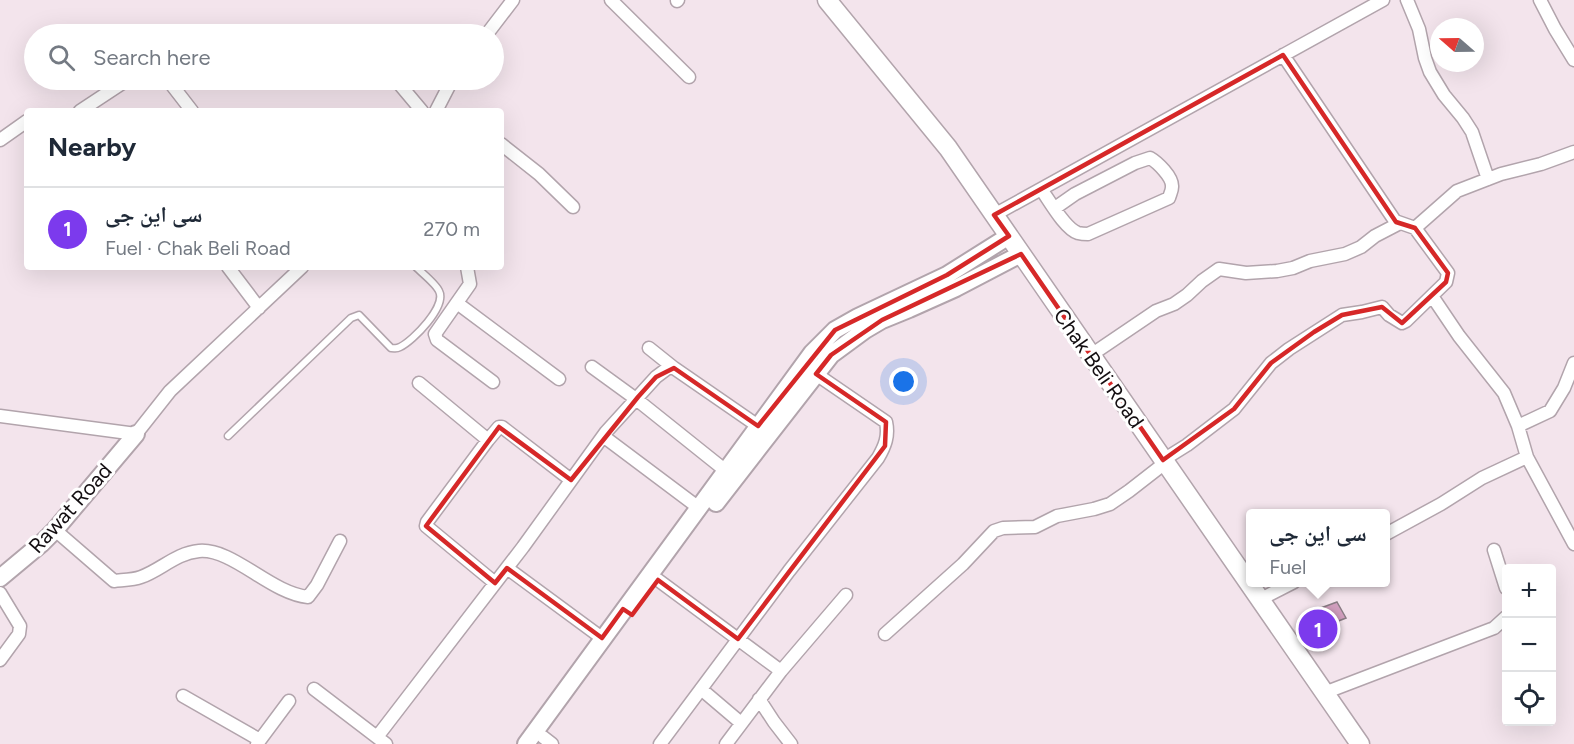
<!DOCTYPE html>
<html lang="en">
<head>
<meta charset="utf-8">
<style>
	body { margin:0; font-family:Figtree,"Noto Naskh Arabic",sans-serif; background:#f2f2f3; color:#1f2937 }
	.controls { position:absolute; right:18px; bottom:18px; display:grid; overflow:hidden; border-radius:6px; box-shadow:0 6px 24px #0002 }
	.controls button { width:54px; height:54px; display:grid; place-items:center; padding:0; border:0; border-bottom:2px solid #e0e1e3; background:#fff; color:#1f2937; font:30px sans-serif }
	.compass { position:absolute; left:1430px; top:18px; width:54px; height:54px; border-radius:50%; background:#fff; box-shadow:0 6px 24px #0002; rotate:290deg }
	.you { position:absolute; left:904px; top:382px; width:21px; height:21px; margin:-15px; border:4px solid #fff; border-radius:50%; background:#1a73e8; box-shadow:0 0 0 9px #1a73e833 }
	.badge { display:grid; place-items:center; width:39px; height:39px; border-radius:50%; background:#7c3aed; color:#fff; font-size:20px; font-weight:700 }
	.pin { position:absolute; translate:-50% -50%; border:3px solid #fff; box-shadow:0 2px 6px #0006 }
	.popup { position:absolute; left:1246px; top:509px; width:144px; height:78px; box-sizing:border-box; display:grid; place-content:center; border-radius:6px; background:#fff; filter:drop-shadow(0 2px 4px #0005); font-size:20px; white-space:nowrap; color:#747a83 }
	.popup b { font-size:22px; color:#1f2937 }
	.popup::after { content:''; position:absolute; left:50%; top:100%; margin-left:-12px; border:12px solid transparent; border-top-color:#fff }
	.list { margin:0; padding:0; list-style:none }
	h2 { display:flex; justify-content:space-between; align-items:center; height:78px; margin:0; padding:0 24px; font-size:26px }
	h2 small { font-size:20px; font-weight:400; color:#747a83 }
	.list li { display:grid; grid-template-columns:39px 1fr auto; gap:18px; align-items:center; box-sizing:border-box; height:84px; padding:0 24px; border-top:2px solid #e0e1e3 }
	.list b { display:block; font-size:22px; white-space:nowrap }
	.list p { margin:0; font-size:20px; white-space:nowrap; color:#747a83 }
	.list em { font-size:20px; font-style:normal; color:#747a83 }
	.icon { flex:none; width:33px; height:33px; fill:none; stroke:currentColor; stroke-width:2; stroke-linecap:round; stroke-linejoin:round }
	.map { position:relative; flex:none; width:1574px; height:744px; overflow:hidden }
	.search { position:absolute; background:#fff; box-shadow:0 6px 24px #0002; left:24px; top:24px; width:480px; height:66px; display:flex; align-items:center; gap:15px; box-sizing:border-box; padding:0 21px; border-radius:33px; color:#747a83; font-size:22px }
	.panel { position:absolute; background:#fff; box-shadow:0 6px 24px #0002; left:24px; top:108px; width:480px; height:162px; border-radius:6px }
	.map>svg:first-child { display:block }
	.building { fill:#cf9dbc; stroke:#887b83; stroke-width:1.5 }
	.lines { fill:none; stroke-linecap:round; stroke-linejoin:round }
	.lane-casing { stroke:#b2a4ac; stroke-width:9 }
	.street-casing { stroke:#b2a4ac; stroke-width:15 }
	.secondary-casing { stroke:#b2a4ac; stroke-width:20 }
	.primary-casing { stroke:#b2a4ac; stroke-width:21 }
	.lane { stroke:#fff; stroke-width:6 }
	.street { stroke:#fff; stroke-width:12 }
	.secondary { stroke:#fff; stroke-width:16 }
	.primary { stroke:#fff; stroke-width:18 }
	.marked { fill:none; stroke:#d62828; stroke-width:4.5; stroke-linejoin:round }
	.labels { text-anchor:middle; dominant-baseline:central; stroke-width:6; stroke-linejoin:round; paint-order:stroke }
	.street-label { font-size:21px; fill:#130e11; stroke:#fff }
</style>
</head>
<body>
<div class="map">
<svg width="1574" height="744" viewBox="0 0 1574 744">
	<rect width="100%" height="100%" fill="#f3e4ec"/>
	<path class="building" d="M1337 602 1346 618 1318 629 1310 612Z"/>
	<g class="lines">
		<defs>
			<path id="lane" d="M228 436 351 318 359 315 391 348C396 348 396 349 400 347 413 341 447 306 439 291 436 284 422 273 416 267"/>
			<path id="street" d="M611 0 689 77
				M1407 0 1419 29 1425 58 1430 72 1444 95 1463 118 1472 132 1488 179
				M1540 0 1555 29 1574 60
				M677 1 678 0
				M487 34 513 0
				M1283 55 1395 221 1415 228 1457 191 1501 174 1541 164 1574 152
				M168 80 192 111
				M396 80 422 111
				M80 111 127 80
				M436 111 452 80
				M0 140 27 121
				M501 144 539 174 573 207
				M1041 189C1049 200 1065 229 1078 233 1082 234 1085 234 1088 234L1169 198C1170 194 1172 191 1172 187 1173 177 1157 162 1150 158L1135 163 1075 194 1055 208
				M994 215 1383 0
				M228 267 259 308
				M467 267 470 284 435 334 437 340 493 382
				M1432 296 1459 336 1504 393 1518 426 1527 457 1574 544
				M457 303 559 379
				M649 348 674 368
				M1091 355 1156 311 1174 304 1187 295 1202 281 1219 269 1246 273 1277 271 1293 268 1310 261 1345 254 1361 247 1375 236 1400 223
				M592 367 636 399 726 471
				M419 383 488 440
				M0 416 136 434 170 391 302 267
				M1518 426 1550 411 1564 388 1574 363
				M603 436 699 508
				M1163 460 1187 445 1234 409 1271 363 1289 349 1342 315 1362 312 1382 307 1389 315 1402 323 1406 321 1446 282 1448 273 1415 228
				M55 530 114 581C122 580 133 580 141 577 161 570 176 553 199 551 233 548 270 593 308 597L317 585 340 541
				M1386 534 1441 504 1482 478 1527 457
				M1494 550 1506 588
				M507 568 602 638
				M658 580 781 671
				M495 583 426 526 427 522 488 440 499 427H502L571 480
				M0 593 20 626 19 634 0 660
				M1259 600 1294 582
				M885 634 963 564 994 531 1003 528 1035 527 1057 516 1094 509 1110 504 1129 491 1165 463
				M314 689 386 744
				M701 689 741 723
				M1324 693 1494 628 1506 617
				M183 696 260 740
				M759 699 774 722 791 744
				M377 737 523 547 606 432 656 377 668 368H674L758 426
				M543 737 552 744
				M257 744 289 701
				M660 744 789 571 878 458C885 446 889 436 886 422L816 374
				M726 744 781 671 846 595"/>
			<path id="secondary" d="M716 503 831 355 865 330 882 320 909 309 956 288 1021 254
				M0 578 42 543 55 530 136 434
				M526 744 812 353 835 330 858 317 947 275 1009 236"/>
			<path id="primary" d="M827 0 948 148 1360 744"/>
		</defs>
		<use href="#lane" class="lane-casing"/>
		<use href="#street" class="street-casing"/>
		<use href="#secondary" class="secondary-casing"/>
		<use href="#primary" class="primary-casing"/>
		<use href="#lane" class="lane"/>
		<use href="#street" class="street"/>
		<use href="#secondary" class="secondary"/>
		<use href="#primary" class="primary"/>
	</g>
	<path class="marked" d="M1283 55 1396 222 1415 228 1448 273 1446 282 1402 323 1382 307 1342 315 1314 332 1271 363 1234 409 1163 460 1021 254 882 320 831 355 816 374 886 422 885 446 738 639 658 580 632 615 623 609 602 638 507 568 495 583 426 526 499 427 571 480 638 397 656 377 674 368 758 426 835 330 947 275 1009 236 994 215Z"/>
	<g class="labels">
		<g class="street-label">
			<text transform="translate(1099 368) rotate(55)">Chak Beli Road</text>
			<text transform="translate(70 508) rotate(-48)">Rawat Road</text>
		</g>
	</g>
</svg>
<div class="controls">
<button>+</button>
<button>−</button>
<button><svg class="icon" aria-label="locate" viewBox="0 0 24 24"><circle cx="12" cy="12" r="6"/><path d="M12 2v4M12 18v4M2 12h4M18 12h4"/></svg></button>
</div>
<svg class="compass" viewBox="-18 -18 36 36"><path d="M0-13l5 13h-10z" fill="#e53935"/><path d="M0 13l5-13h-10z" fill="#747a83"/></svg>
<div class="you"></div>
<div class="pin badge" style="left:1318px;top:629px">1</div>
<div class="popup"><b>سی این جی</b>Fuel</div>
<div class="search"><svg class="icon" aria-label="search" viewBox="0 0 24 24"><circle cx="10" cy="10" r="6"/><path d="M15 15l6 6"/></svg>Search here</div>
<section class="panel">
<h2>Nearby<small></small></h2>
<ul class="list">
<li><span class="badge">1</span><div><b>سی این جی</b><p>Fuel · Chak Beli Road</p></div><em>270 m</em></li>
</ul>
</section>
</div>
</body>
</html>
